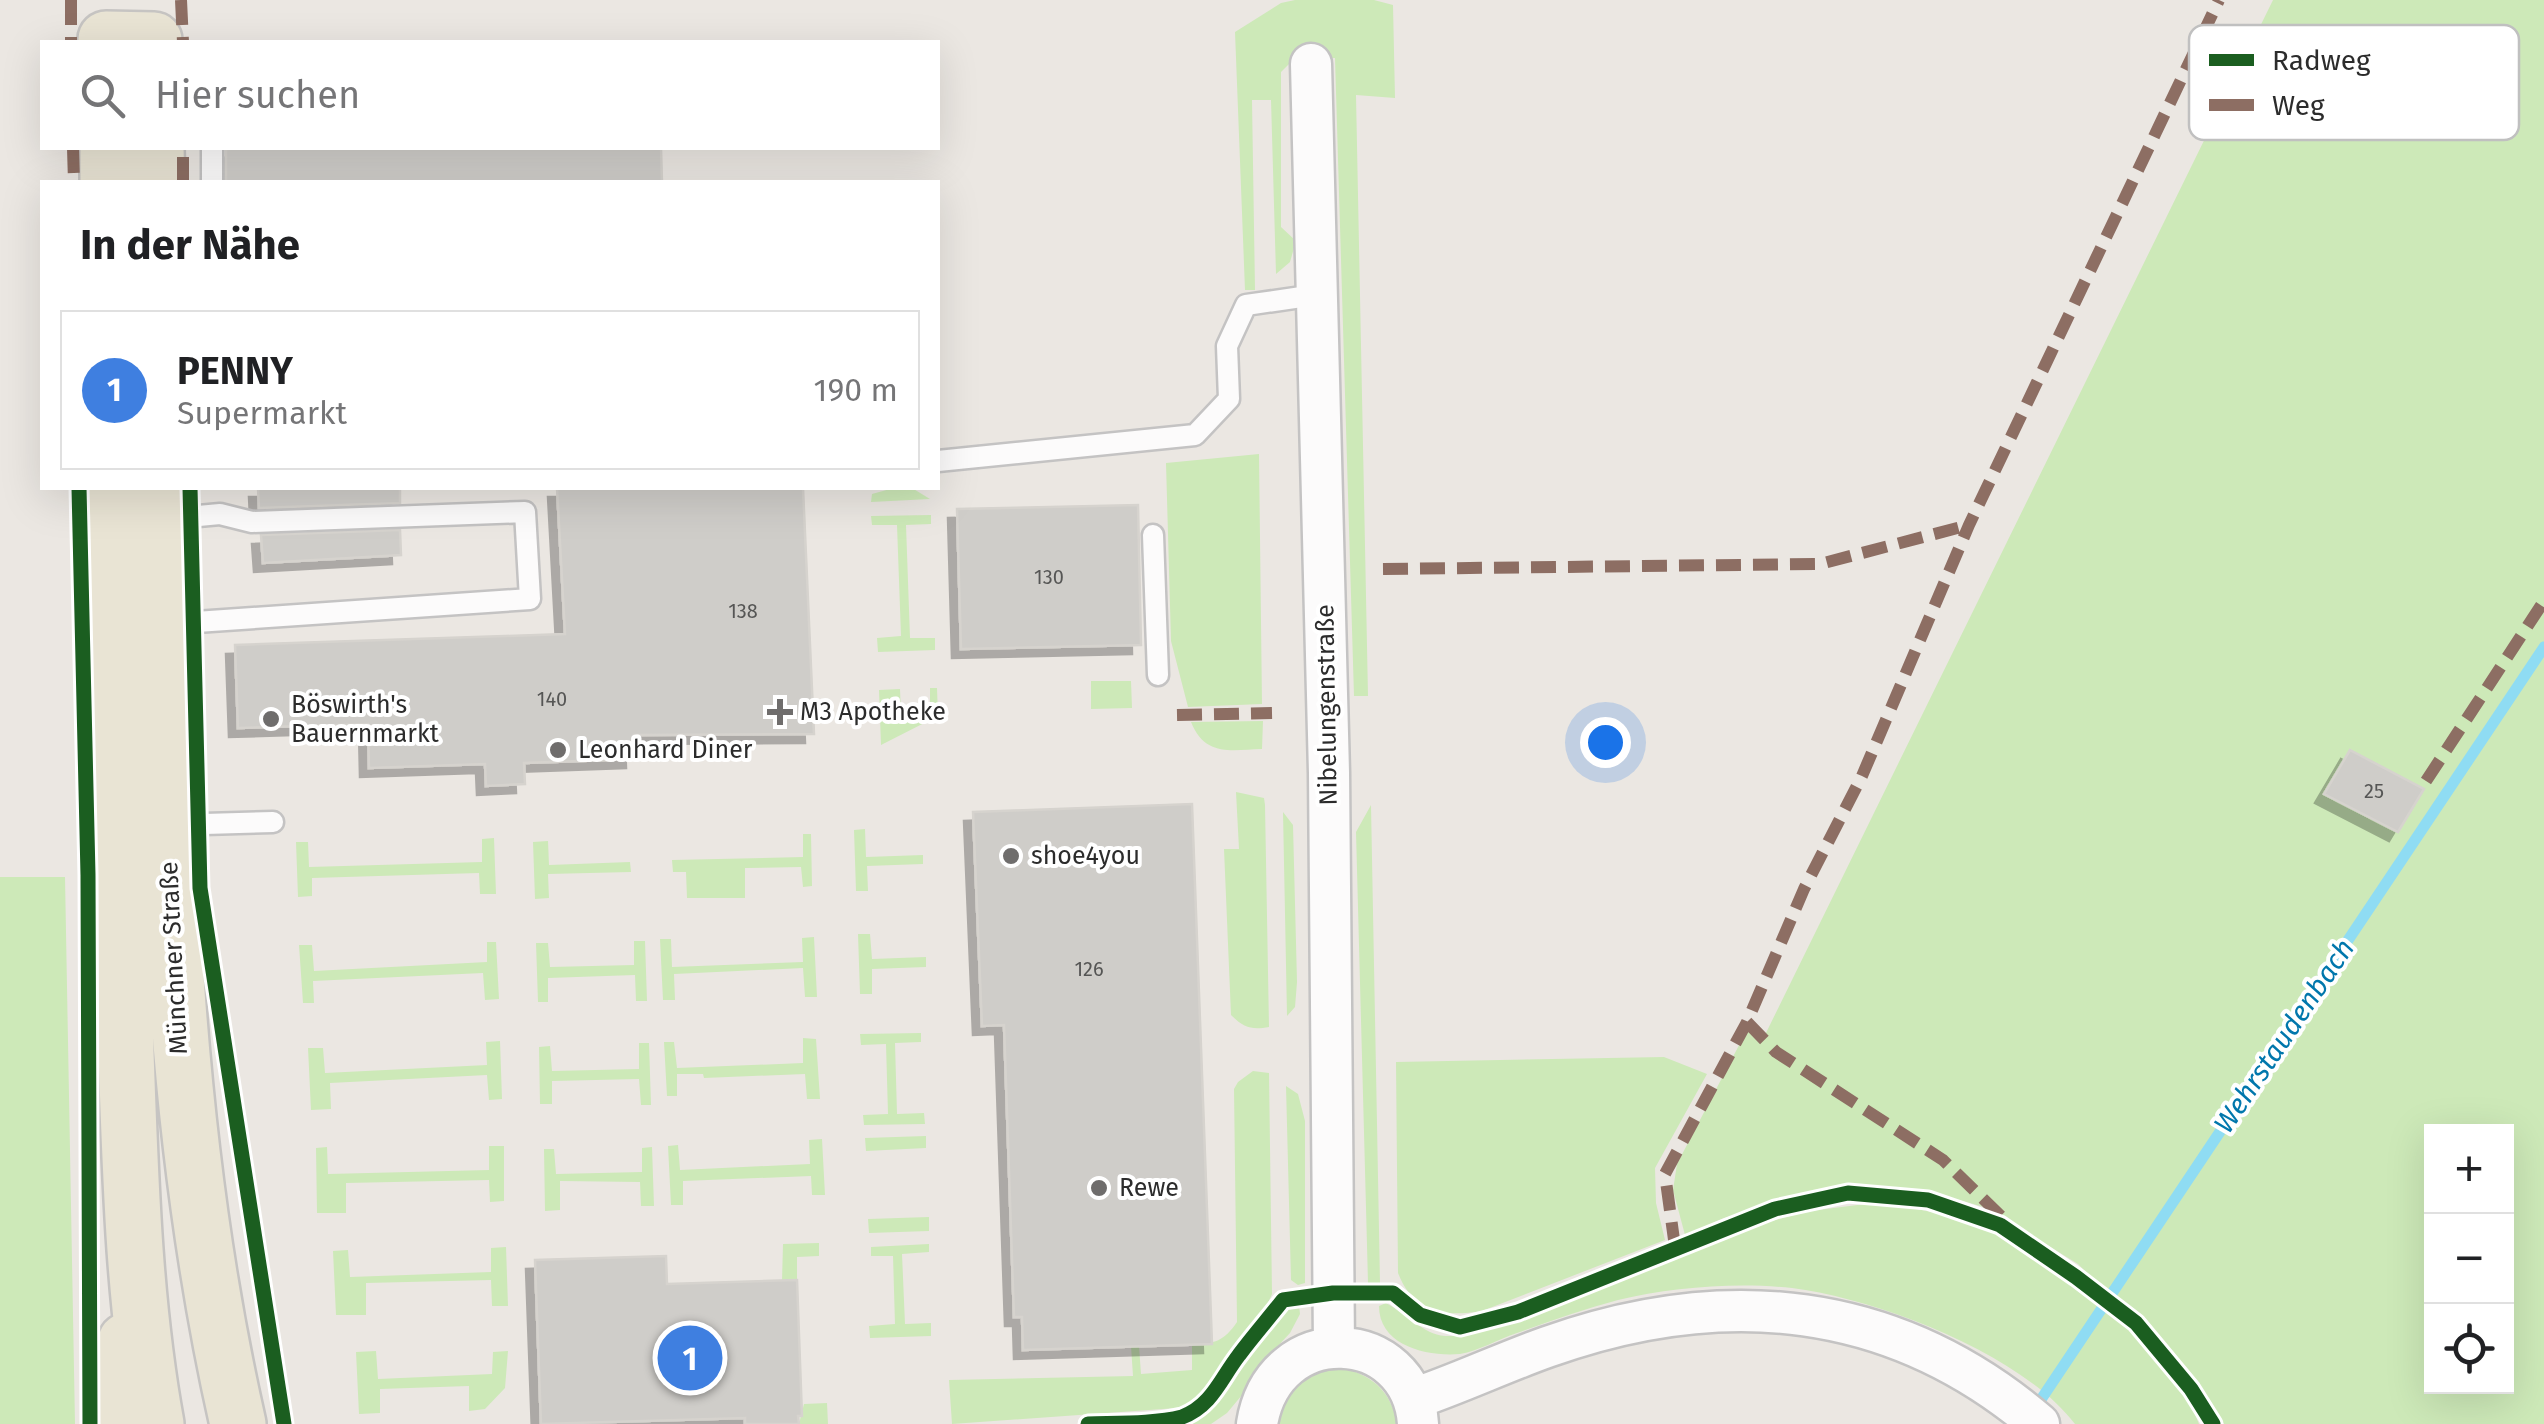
<!DOCTYPE html>
<html lang="de">
<head>
<meta charset="utf-8">
<style>
	body { margin:0; font-family:"Fira Sans",sans-serif; background:#f6f6f6; color:#202124 }
	.controls { position:absolute; right:30px; bottom:30px; display:grid; overflow:hidden; border-radius:0px; box-shadow:0 10px 40px #0002 }
	.controls button { width:90px; height:90px; display:grid; place-items:center; padding:0; border:0; border-bottom:2px solid #e0e0e0; background:#fff; color:#202124; font:50px sans-serif }
	.you { position:absolute; left:1605px; top:742px; width:35px; height:35px; margin:-25px; border:8px solid #fff; border-radius:50%; background:#1a73e8; box-shadow:0 0 0 15px #1a73e833 }
	.badge { display:grid; place-items:center; width:65px; height:65px; border-radius:50%; background:#6f6d6c; color:#fff; font-size:32px; font-weight:700 }
	.pin { position:absolute; translate:-50% -50%; border:5px solid #fff; box-shadow:0 2px 10px #0006 }
	.list { margin:0; padding:0; list-style:none }
	h2 { display:flex; justify-content:space-between; align-items:center; height:130px; margin:0; padding:0 40px; font-size:42px }
	h2 small { font-size:32px; font-weight:400; color:#757577 }
	.list li { display:grid; grid-template-columns:65px 1fr auto; gap:30px; align-items:center; box-sizing:border-box; height:160px; margin:0 20px 20px; padding:0 20px; border:2px solid #e0e0e0; border-radius:0px }
	.list b { display:block; font-size:38px; white-space:nowrap }
	.list p { margin:0; font-size:32px; white-space:nowrap; color:#757577 }
	.list em { font-size:32px; font-style:normal; color:#757577 }
	.icon { flex:none; width:55px; height:55px; fill:none; stroke:currentColor; stroke-width:2; stroke-linecap:round; stroke-linejoin:round }
	.map { position:relative; flex:none; width:2544px; height:1424px; overflow:hidden }
	.search { position:absolute; background:#fff; box-shadow:0 10px 40px #0002; left:40px; top:40px; width:900px; height:110px; display:flex; align-items:center; gap:25px; box-sizing:border-box; padding:0 35px; border-radius:0px; color:#757577; font-size:38px }
	.panel { position:absolute; background:#fff; box-shadow:0 10px 40px #0002; left:40px; top:180px; width:900px; height:310px; border-radius:0px }
	.map>svg:first-child { display:block }
	.green { fill:#cde9b8; fill-rule:evenodd }
	.lines { fill:none; stroke-linecap:round; stroke-linejoin:round }
	.stream { stroke:#8fdcf3; stroke-width:11 }
	.building { fill:#cfcdc9; stroke:#d6d3ce; stroke-width:2.5; filter:url(#shadow) }
	.service-casing { stroke:#c4c3c3; stroke-width:25 }
	.minor-casing { stroke:#c4c3c3; stroke-width:45 }
	.primary-casing { stroke:#c6c4c2; stroke-width:60 }
	.service { stroke:#fcfbfb; stroke-width:20 }
	.minor { stroke:#fcfbfb; stroke-width:40 }
	.primary { stroke:#e9e4d4; stroke-width:55 }
	.quiet { stroke:#8d6e63; stroke-width:12; stroke-dasharray:25 12; stroke-linecap:butt }
	.cycleway-casing { stroke:#fff; stroke-width:21 }
	.cycleway { stroke:#1b5e20; stroke-width:15 }
	.poi-dot { fill:#6f6d6c; stroke:#fff; stroke-width:4 }
	.labels { text-anchor:middle; dominant-baseline:central; stroke-width:8; stroke-linejoin:round; paint-order:stroke }
	.number-label { font-size:20px; fill:#565655 }
	.poi-label { font-size:25px; fill:#2c2c2c; stroke:#fff; text-anchor:start }
	.street-label { font-size:25px; fill:#2c2c2c; stroke:#fff }
	.water-label { font-size:28px; font-style:italic; fill:#0177ac; stroke:#fff }
	.key { fill:#fff; stroke:#c0c0c0; stroke-width:2.5 }
	.key-label { font-size:28px; fill:#2c2c2c }
</style>
</head>
<body>
<div class="map">
<svg width="2544" height="1424" viewBox="0 0 2544 1424">
	<defs>
		<filter id="shadow"><feDropShadow dx="-9" dy="9" stdDeviation="0" flood-color="#0004"/></filter>
	</defs>
	<rect width="100%" height="100%" fill="#ebe7e2"/>
	<path class="green" d="M1295 0H1374L1393 5 1395 98 1356 95 1368 696H1354L1335 58 1293 60 1281 72V227L1296 241 1290 262 1276 274 1271 100H1252L1255 290H1245L1235 32 1281 3Z
		M2273 0H2544V1424H2224L2200 1388 2078 1264 1987 1208 1931 1192 1828 1189 1724 1218 1685 1235 1673 1190 1677 1164 1748 1028 1764 1037ZM2432 1132H2506V1386H2432Z
		M1259 454 1262 704 1188 707 1171 641 1166 463Z
		M912 488 930 499 871 502 872 494 890 489Z
		M931 515V524L906 525 910 638H935V650L878 652 877 638 901 636 897 525H872L871 516Z
		M1091 681H1131L1132 708 1091 709Z
		M930 688H937L938 716 881 745 879 690 900 689 901 714 930 712Z
		M1263 721 1262 749C1231 750 1205 757 1191 722Z
		M1236 792 1264 798 1265 805 1269 1027C1252 1030 1244 1028 1231 1015L1224 849H1239Z
		M1371 805 1380 1283H1368L1356 832Z
		M1283 812 1293 825 1297 982 1295 1007 1287 1016Z
		M865 829 866 857 923 855V864L867 866 868 891H856L854 830Z
		M803 834H811L812 886 803 887 801 867 745 868V898H687L686 872H673L672 860 803 857Z
		M494 838 496 894H480L479 873 312 878V896L298 897 296 842H308L309 867 482 862V839Z
		M548 841 549 865 630 862 631 872 548 874 549 898 535 899 533 842Z
		M0 877H65L75 1424H0Z
		M858 934H870L872 959 926 957V967L872 969V994H860Z
		M814 937 817 997H805L803 968 674 974 675 1000H663L660 939H671L672 967 803 962 802 938Z
		M634 941H645L647 1001H636L635 975 548 978V1002H538L536 943H548L550 967 634 965Z
		M487 942H496L499 999 485 1000 483 973 313 981 314 1003H303L299 945H312L314 971 487 962Z
		M921 1033V1042L895 1043 897 1114 924 1113 925 1124 864 1125 863 1115 888 1114 886 1044 861 1045 860 1034Z
		M803 1038 816 1039 820 1099H807L805 1074 704 1078 703 1074H677V1096H667L664 1042H674L677 1068 803 1063Z
		M500 1041 502 1099 489 1100 487 1075 330 1083 331 1109 311 1110 308 1048H323L325 1073 487 1065 486 1042Z
		M639 1043H649L651 1105H641L639 1079 552 1081V1104H540L539 1047 550 1046 552 1071 639 1069Z
		M1664 1057 1707 1074 1655 1168 1656 1203 1665 1240 1482 1311C1444 1317 1414 1314 1398 1273L1396 1062Z
		M1253 1071 1269 1073 1272 1294 1263 1314 1230 1351 1204 1393 1191 1403 1177 1408 952 1424 949 1380 1133 1376 1131 1346H1139L1141 1374 1192 1370V1344C1215 1344 1224 1341 1237 1322L1234 1089 1238 1082Z
		M1286 1086 1298 1094 1305 1121V1283L1298 1285 1291 1280Z
		M926 1136V1148L866 1151 865 1138Z
		M822 1139 825 1195H812L811 1176 683 1181V1205H671L668 1146 678 1145 680 1170 810 1164 809 1140Z
		M489 1146H504V1201L490 1202 489 1180 346 1183V1213H317L316 1148 327 1147 328 1174 489 1170Z
		M652 1147 654 1206H641L640 1182 560 1181V1210L545 1211 544 1149H554L556 1174 642 1172V1148Z
		M1881 1202C1910 1209 1944 1212 1972 1223 2047 1254 2171 1346 2199 1424H2075C2022 1354 1878 1299 1792 1288 1737 1282 1672 1287 1618 1300 1584 1309 1550 1321 1517 1333 1498 1339 1479 1351 1460 1354 1428 1357 1379 1346 1379 1306L1386 1303C1425 1324 1424 1344 1475 1333L1617 1282 1751 1226 1810 1211Z
		M929 1217V1231L869 1233 868 1219Z
		M819 1243V1256L797 1257V1280L782 1281 783 1244Z
		M929 1244V1252L902 1254 905 1324 931 1323V1336L870 1338 869 1326 895 1324 893 1256H871V1247Z
		M506 1247 508 1306H492L491 1280 366 1283V1315H336L333 1251 348 1250 350 1277 491 1272V1248Z
		M1299 1305 1300 1314 1290 1333 1252 1374 1242 1395 1227 1413 1211 1424H1173C1218 1421 1224 1387 1248 1357 1261 1340 1276 1324 1290 1307Z
		M376 1351 378 1379 492 1374 493 1352 508 1351 505 1388 485 1409 469 1411V1386L380 1389V1413L359 1414 356 1352Z
		M1345 1368C1376 1378 1390 1392 1398 1424H1278C1292 1384 1300 1370 1345 1368Z
		M827 1403 828 1424H799L804 1404Z"/>
	<g class="lines">
		<path class="stream" d="M2032 1413 2544 647"/>
	</g>
	<path class="building" d="M256 148H661L662 182H226V149Z
		M258 488H400V503L259 508Z
		M557 488H803L814 734 634 735 635 759 524 763 525 784 486 786 485 764 369 768 368 724 238 728 235 645 565 634Z
		M1138 505 1141 645 961 649 957 509Z
		M400 530 401 555 263 563 261 535Z
		M2350 750 2424 789 2398 832 2324 794Z
		M1192 804 1212 1344 1023 1350 1022 1317H1014L1004 1025 982 1026 973 812Z
		M666 1256 667 1284 797 1280 802 1416H798L799 1424H745V1418L541 1424 535 1260Z"/>
	<g class="lines">
		<defs>
			<path id="service" d="M212 182V148
				M938 461 1195 435 1229 399 1227 346 1246 305 1315 295
				M166 519 220 514 252 522 525 512 530 599 167 624
				M1153 535 1158 675
				M170 825 273 822"/>
			<path id="minor" d="M1311 64 1329 773 1334 1347
				M1413 1399C1458 1384 1502 1363 1547 1347 1724 1284 1894 1300 2039 1424
				M1257 1424C1274 1318 1412 1327 1418 1424"/>
			<path id="primary" d="M106 39 154 40
				M108 148V182
				M156 148 157 182
				M113 488C115 667 119 846 125 1025 130 1157 132 1293 156 1424
				M161 488C166 805 167 1113 238 1424
				M114 1424 126 1341"/>
		</defs>
		<use href="#service" class="service-casing"/>
		<use href="#minor" class="minor-casing"/>
		<use href="#primary" class="primary-casing"/>
		<use href="#service" class="service"/>
		<use href="#minor" class="minor"/>
		<use href="#primary" class="primary"/>
		<path class="quiet" d="M71 0V42
			M181 0 183 42
			M73 148 74 182
			M183 182V148
			M1383 569 1820 564 1969 525
			M1177 715 1272 713
			M2426 781 2544 601
			M1747 1022 1776 1052 1943 1160 2007 1222
			M1675 1247 1665 1174 1747 1022 1804 889 1862 776 1969 525 2219 0"/>
		<defs>
			<path id="cycleway" d="M79 488 88 875 90 1424
				M190 488 200 888 284 1424
				M1088 1424C1117 1423 1154 1424 1182 1417 1212 1406 1221 1378 1239 1355 1253 1336 1269 1318 1283 1300L1333 1293H1393L1420 1315 1460 1327 1518 1312 1775 1209 1848 1193 1928 1200 2000 1225 2076 1277 2136 1323 2191 1389 2213 1424"/>
		</defs>
		<use href="#cycleway" class="cycleway-casing"/>
		<use href="#cycleway" class="cycleway"/>
	</g>
	<g class="poi-dot">
		<path d="M775 697h10v10h10v10h-10v10h-10v-10h-10v-10h10z"/>
		<circle cx="271" cy="719" r="10"/>
		<circle cx="558" cy="750" r="10"/>
		<circle cx="1011" cy="856" r="10"/>
		<circle cx="1099" cy="1188" r="10"/>
	</g>
	<g class="labels">
		<g class="number-label">
			<text x="1049" y="577">130</text>
			<text x="743" y="611">138</text>
			<text x="552" y="699">140</text>
			<text x="2374" y="791">25</text>
			<text x="1089" y="969">126</text>
		</g>
		<g class="poi-label">
			<text x="291" y="705">Böswirth's<tspan x="291" dy="29">Bauernmarkt</tspan></text>
			<text x="800" y="712">M3 Apotheke</text>
			<text x="578" y="750">Leonhard Diner</text>
			<text x="1031" y="856">shoe4you</text>
			<text x="1119" y="1188">Rewe</text>
		</g>
		<g class="street-label">
			<text transform="translate(1327 705) rotate(-91)">Nibelungenstraße</text>
			<text transform="translate(174 958) rotate(-93)">Münchner Straße</text>
		</g>
		<g class="water-label">
			<text transform="translate(2284 1036) rotate(-56)">Wehrstaudenbach</text>
		</g>
	</g>
	<rect x="2189" y="25" width="330" height="115" rx="15" class="key"/>
	<rect x="2209" y="54" width="45" height="12" fill="#1b5e20"/>
	<rect x="2209" y="99" width="45" height="12" fill="#8d6e63"/>
	<g class="key-label">
		<text x="2272" y="70">Radweg</text>
		<text x="2272" y="115">Weg</text>
	</g>
</svg>
<div class="controls">
<button>+</button>
<button>−</button>
<button><svg class="icon" aria-label="locate" viewBox="0 0 24 24"><circle cx="12" cy="12" r="6"/><path d="M12 2v4M12 18v4M2 12h4M18 12h4"/></svg></button>
</div>
<div class="you"></div>
<div class="pin badge" style="left:690px;top:1358px;background:#3f7fe0">1</div>
<div class="search"><svg class="icon" aria-label="search" viewBox="0 0 24 24"><circle cx="10" cy="10" r="6"/><path d="M15 15l6 6"/></svg>Hier suchen</div>
<section class="panel">
<h2>In der Nähe<small></small></h2>
<ul class="list">
<li><span class="badge" style="background:#3f7fe0">1</span><div><b>PENNY</b><p>Supermarkt</p></div><em>190 m</em></li>
</ul>
</section>
</div>
</body>
</html>
